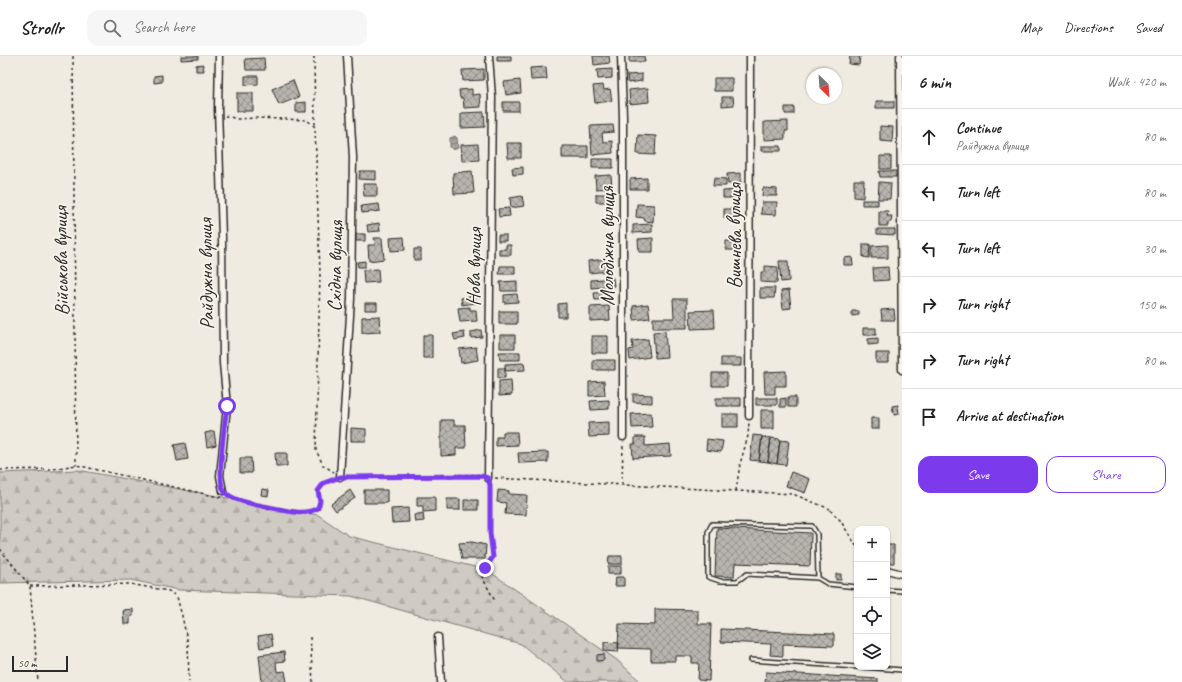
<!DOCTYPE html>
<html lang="en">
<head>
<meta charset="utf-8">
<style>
	body { margin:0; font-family:Caveat,sans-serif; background:#f6f6f6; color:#202124 }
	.controls { position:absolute; right:12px; bottom:12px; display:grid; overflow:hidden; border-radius:8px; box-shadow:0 1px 3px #0004 }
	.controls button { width:36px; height:36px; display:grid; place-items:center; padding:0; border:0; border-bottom:1px solid #e0e0e0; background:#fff; color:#202124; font:20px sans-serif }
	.compass { position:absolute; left:806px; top:12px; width:36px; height:36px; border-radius:50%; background:#fff; box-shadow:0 1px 3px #0004; rotate:155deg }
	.scale { position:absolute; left:12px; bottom:10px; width:56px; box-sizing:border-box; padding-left:4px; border:2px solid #2b2b2b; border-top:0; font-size:11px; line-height:14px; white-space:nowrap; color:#2b2b2b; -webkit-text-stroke:3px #f7f3e8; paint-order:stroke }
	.stop { position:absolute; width:12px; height:12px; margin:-9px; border:3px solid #7c3aed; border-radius:50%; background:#fff }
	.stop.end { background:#7c3aed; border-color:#fff; box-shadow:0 1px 4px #0008 }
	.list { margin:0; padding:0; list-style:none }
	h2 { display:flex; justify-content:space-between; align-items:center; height:52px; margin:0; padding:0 16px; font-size:17px }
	h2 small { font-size:13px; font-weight:400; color:#757577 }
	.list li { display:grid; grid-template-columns:26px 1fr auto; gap:12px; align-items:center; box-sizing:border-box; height:56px; padding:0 16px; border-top:1px solid #e0e0e0 }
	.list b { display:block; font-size:15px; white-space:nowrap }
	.list p { margin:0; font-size:13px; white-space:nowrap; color:#757577 }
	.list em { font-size:13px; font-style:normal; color:#757577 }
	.actions { display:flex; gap:8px; padding:12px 16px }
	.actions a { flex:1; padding:9px 0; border:1px solid #7c3aed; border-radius:12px; text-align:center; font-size:14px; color:#7c3aed }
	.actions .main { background:#7c3aed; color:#fff }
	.icon { flex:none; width:22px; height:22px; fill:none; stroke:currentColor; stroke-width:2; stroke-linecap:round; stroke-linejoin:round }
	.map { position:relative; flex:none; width:902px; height:626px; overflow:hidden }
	header { display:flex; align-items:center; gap:24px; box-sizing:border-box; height:56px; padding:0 20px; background:#fff; border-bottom:1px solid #e0e0e0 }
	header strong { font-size:19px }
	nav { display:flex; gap:22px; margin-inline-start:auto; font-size:14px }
	.search { width:280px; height:36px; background:#f6f6f6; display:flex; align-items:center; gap:10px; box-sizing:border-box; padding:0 14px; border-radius:12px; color:#757577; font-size:15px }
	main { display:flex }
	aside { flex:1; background:#fff }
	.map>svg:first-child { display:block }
	.forest { fill:url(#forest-firs); stroke:#7d7b76 }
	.water { fill:url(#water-rules); stroke:#74726e }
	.building { fill:url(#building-cross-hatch); stroke:#2b2b2b }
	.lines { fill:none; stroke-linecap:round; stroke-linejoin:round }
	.service-casing { stroke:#2b2b2b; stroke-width:6 }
	.minor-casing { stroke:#2b2b2b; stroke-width:9 }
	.path { stroke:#2b2b2b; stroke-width:1.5; stroke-dasharray:3 3; stroke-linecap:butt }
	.service { stroke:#f7f3e8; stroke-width:3 }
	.minor { stroke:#f7f3e8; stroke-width:6 }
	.route { stroke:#7c3aed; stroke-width:5 }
	.labels { text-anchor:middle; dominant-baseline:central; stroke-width:3.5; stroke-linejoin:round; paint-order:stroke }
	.street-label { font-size:20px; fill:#2b2b2b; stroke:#f7f3e8 }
</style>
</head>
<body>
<header>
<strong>Strollr</strong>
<div class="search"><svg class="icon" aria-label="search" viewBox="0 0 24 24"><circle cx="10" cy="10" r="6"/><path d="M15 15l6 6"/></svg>Search here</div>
<nav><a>Map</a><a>Directions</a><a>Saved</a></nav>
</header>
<main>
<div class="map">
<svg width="902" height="626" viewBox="0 0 902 626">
	<defs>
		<pattern id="forest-firs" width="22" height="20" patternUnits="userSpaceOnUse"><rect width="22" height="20" fill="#cfcbc2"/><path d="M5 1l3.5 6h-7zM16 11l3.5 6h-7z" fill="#b2aea7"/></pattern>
		<pattern id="water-rules" width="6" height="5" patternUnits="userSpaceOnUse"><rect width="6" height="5" fill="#a4a29a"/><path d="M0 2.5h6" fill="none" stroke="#86847e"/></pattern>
		<pattern id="building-cross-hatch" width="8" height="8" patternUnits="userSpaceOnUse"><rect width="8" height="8" fill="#b8b5ae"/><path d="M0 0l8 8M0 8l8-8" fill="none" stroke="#96938e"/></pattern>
	</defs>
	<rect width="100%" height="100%" fill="#efebe0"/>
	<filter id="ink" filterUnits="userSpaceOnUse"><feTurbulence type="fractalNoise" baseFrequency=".025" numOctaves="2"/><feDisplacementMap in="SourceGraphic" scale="8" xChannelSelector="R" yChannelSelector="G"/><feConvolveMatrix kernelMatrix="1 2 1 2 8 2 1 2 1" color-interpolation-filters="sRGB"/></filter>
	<g filter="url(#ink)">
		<path class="forest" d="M78 414 318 459 349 480 487 514 617 604 641 626H568L521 588 351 540 179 534 131 524 0 527V417Z"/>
		<path class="water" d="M455 80 457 82 458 92 453 94 450 91V82Z"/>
		<path class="building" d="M181 0H198V3L181 4Z
			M497 0H511V5H497Z
			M593 0H609L610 7 594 9Z
			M629 0H644L645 6H629Z
			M850 0H860L859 9 849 8Z
			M264 2 265 14H246L245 3Z
			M203 8 204 15H196V9Z
			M546 11 547 23 531 24 530 12Z
			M484 13V24L463 25 462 14Z
			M612 13V22L598 23 597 14Z
			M642 18V25L628 27 627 19Z
			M162 19V26L154 27V20Z
			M245 20H258V28L245 29Z
			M714 22H732V35H714Z
			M293 24 299 41 279 49 272 33Z
			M520 24 521 37 506 39 504 26Z
			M603 29 604 34 610 33 612 45 595 47 593 30Z
			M648 32 649 46 630 48 629 34Z
			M472 33V39L480 38 481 51 464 52 463 42H460L459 34Z
			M237 37H253V55H237Z
			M722 41H733L734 49 722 50Z
			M876 45H894V52H876Z
			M306 46V56H296V47Z
			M503 46H519V55H503Z
			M785 51H794V58H785Z
			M484 56 485 71 461 72V57Z
			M788 65V75H785V83L764 84V66Z
			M613 69 614 76 602 77 603 86 612 85 613 97 592 99 590 70Z
			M880 70 893 71 892 86 880 85Z
			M638 79 656 80 655 99 637 98Z
			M507 87H521V102H508Z
			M478 88 479 104 462 105 461 89Z
			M562 90H588V102H562Z
			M761 90H781V95H761Z
			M880 100H891V113H880Z
			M592 103H613V112H592Z
			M523 111V118L513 119 512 112Z
			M360 115H376V124L359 123Z
			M472 115 474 137 454 138 453 117Z
			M879 115H896V121H880Z
			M741 117V127L728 128 727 118Z
			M611 119 612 132 596 133 595 120Z
			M647 122V133H630V123Z
			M714 122 726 123V130H713Z
			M854 124H864L863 142 854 141Z
			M879 126 891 127 890 143H878Z
			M363 128H377V140H364Z
			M763 132 777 133V140H762Z
			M738 134V142H723V135Z
			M596 138H612V146H596Z
			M522 140 524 150 511 152 510 142Z
			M862 144H878V149H862Z
			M762 146H777L776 159 761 158Z
			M379 148 380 155 362 157 361 150Z
			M637 148 654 149 653 166 645 165 644 162 636 161Z
			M509 152 510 160 499 161 498 153Z
			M724 153H739V162H724Z
			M879 155H888L887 160H892L891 166H888V170H879Z
			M379 167 380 175 368 176 367 169Z
			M652 168V176L633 177V169Z
			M877 173H895V179L877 178Z
			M356 178H365V185H356Z
			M498 179H506V185H498Z
			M404 181 405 194 391 195 390 182Z
			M374 182H382L384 203 369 205 368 189H375Z
			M653 182V196H639L638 183Z
			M726 185H740V194H726Z
			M863 188H870L869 202 863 201Z
			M506 189H511V199H499V193H506Z
			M888 189V202H871V190Z
			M414 193H421V204H414Z
			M852 201 853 209H844V202Z
			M607 203 608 215 589 217 588 205Z
			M365 205V211H358L357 206Z
			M779 205H788L789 225 781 226Z
			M500 210H515V218H499Z
			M765 210 778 211 777 227 761 226V216H765Z
			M888 211 889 224 874 225 873 212Z
			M378 213 379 226 364 227 363 214Z
			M613 222 614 230 591 232V224Z
			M517 225V235H501L500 226Z
			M760 232H775L774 242H760Z
			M789 234 791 252 783 253 781 235Z
			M608 236 609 243 595 244 594 237Z
			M517 238 518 246 504 247V239Z
			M475 240 476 247 462 249 461 242Z
			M673 243H687V272H653V262H674Z
			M365 247H377V254H365Z
			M566 247V261H558V248Z
			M648 248 650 262 634 264 633 250Z
			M609 250 610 264 590 265V251Z
			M470 251V254H476L477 265 460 266 458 252Z
			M894 253 895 264H882L881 254Z
			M714 254 715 272 691 273 690 255Z
			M499 255H517V268H499Z
			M852 255H859V259L852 260Z
			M379 260 380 276 362 277V261Z
			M863 272H876V279H863Z
			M481 274 482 281 471 282V276Z
			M665 275 667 301 655 302 653 276Z
			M464 276 465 282 455 284 453 278Z
			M423 279H432V302H423Z
			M500 279H515V292H500Z
			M592 280H608V297H592Z
			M878 282V288L868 289V283Z
			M648 283 650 301 630 304 629 294 633 293 632 285Z
			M476 291 478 304 461 307 459 293Z
			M499 296H520V304H500Z
			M876 297H889V307H876Z
			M721 302H741V310H721Z
			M593 304H615V314H593Z
			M524 307 525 314 505 315V308Z
			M498 312H505V322H498Z
			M786 315V330H775V338H765L764 316Z
			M712 317H727V330H712Z
			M511 324 512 339 499 340V325Z
			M604 325 605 339 589 340V326Z
			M633 338 652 339V347L633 346Z
			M788 341H796V351H788Z
			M716 342H741V350H716Z
			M756 342H777V349H756Z
			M786 342V351H780V343Z
			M609 344V353L591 354 590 345Z
			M898 349 899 358 894 359 892 350Z
			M761 354H774V373H761Z
			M651 357 652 371 632 372 631 358Z
			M722 358H738V371H722Z
			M871 362H879V373H871Z
			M441 364H454V369H465L466 392H456V399L441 400Z
			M609 366V380L589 381 588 367Z
			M351 372 366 373V385H351Z
			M214 375 216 389 207 391 205 377Z
			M503 376H517L518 389 496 390V381H503Z
			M753 379 762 380 759 405 750 404Z
			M635 381H645V390L670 388 671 400 633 402 632 388H635Z
			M762 381 771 382 768 406 759 405Z
			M771 382 780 383 777 408 768 406Z
			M707 383 723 385 721 396 706 394Z
			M780 384 789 385 786 409 777 408Z
			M185 387 188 403 177 405 174 389Z
			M548 396V406L519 407 518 397Z
			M275 397H287V410H276Z
			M240 402H251L252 417H240Z
			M791 416 810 423 805 437 786 430Z
			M262 433 269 434 268 440 261 439Z
			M350 434 355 442 336 455 331 448Z
			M364 434H387V447H364Z
			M498 434 509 435V438L527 439 526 459 505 458 506 447 497 446Z
			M417 441H435V455L423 456V450H417Z
			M447 443H460V454H447Z
			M464 444H478V454H464Z
			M408 452 409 466 392 467 391 453Z
			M423 457 424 465 415 466 414 459Z
			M717 472 811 477 810 510 735 507 734 521 715 520Z
			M472 486 486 489 485 503H462L459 487Z
			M887 489H894V507H887Z
			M609 500H622V508H608Z
			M608 510H621V518H608Z
			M836 518H841V524H836Z
			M616 521H624V530H615Z
			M133 553V560L130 561V568H124L123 554Z
			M655 553 698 554V568H711L709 625 698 624 699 607H692V600H675V605H651V593L618 592 619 568 655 569Z
			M721 573 834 578V590L783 588V600L770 599 771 588 721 586Z
			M271 578 273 590 260 592 258 580Z
			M604 586 619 587 618 596 604 595Z
			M284 596 285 605 276 606 277 616 285 615 287 626H262L259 599Z
			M604 598V604L597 605V599Z
			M766 616 878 623V626H765Z"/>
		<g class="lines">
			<defs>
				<path id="service" d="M818 522 747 518 737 525H720L708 521V476L712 468 812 470 817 478 818 522 828 528 857 531
					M887 534 902 535
					M751 604 857 611
					M864 611 902 614"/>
				<path id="minor" d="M219 0 218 52 222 182 223 307 227 350 220 420 223 435
					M621 0 623 61V381
					M900 0 902 314
					M749 360 750 0
					M340 421 351 243 353 101 347 0
					M488 422 492 41 489 0
					M887 514 902 518
					M438 581 441 626"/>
			</defs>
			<use href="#service" class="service-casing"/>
			<use href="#minor" class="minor-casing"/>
			<path class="path" d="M73 0 76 409
				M314 0 315 70
				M225 60 238 63 257 62 307 64 315 71 320 217 316 394 323 409 334 416
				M0 414 52 413 76 409 223 442
				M345 421 482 419
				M495 422 793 438 830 453
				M490 427V477L493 501 485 512 482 521 495 545
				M622 429 623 387
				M736 435 740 408 748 380 749 366
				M228 439C241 448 293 458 309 457 312 456 315 454 318 452L320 445 318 435 324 427 334 423
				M830 454 840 464 857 491
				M0 493 30 530 38 626
				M30 530 130 528 169 535 177 541 182 560 188 588 189 626
				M310 581 313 626"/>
			<use href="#service" class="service"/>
			<use href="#minor" class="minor"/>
		</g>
	</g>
	<g class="lines" filter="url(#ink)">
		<path class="route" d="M227 350C225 365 216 425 224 435 232 446 260 449 273 452 287 455 305 460 318 452L320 445 318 435 324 427 340 421 482 420 488 422 490 429V477L493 501 485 512"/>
	</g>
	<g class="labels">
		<g class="street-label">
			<text transform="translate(734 180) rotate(-90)">Вишнева вулиця</text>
			<text transform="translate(607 190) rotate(-90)">Молодіжна вулиця</text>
			<text transform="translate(61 205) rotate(-91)">Військова вулиця</text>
			<text transform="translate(335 210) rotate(-89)">Східна вулиця</text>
			<text transform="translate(474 211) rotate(-89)">Нова вулиця</text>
			<text transform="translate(206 218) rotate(-91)">Райдужна вулиця</text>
		</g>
	</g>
</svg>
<div class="controls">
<button>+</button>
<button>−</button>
<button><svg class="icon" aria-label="locate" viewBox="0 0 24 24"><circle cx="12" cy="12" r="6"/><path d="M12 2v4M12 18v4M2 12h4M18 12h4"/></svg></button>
<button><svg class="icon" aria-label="layers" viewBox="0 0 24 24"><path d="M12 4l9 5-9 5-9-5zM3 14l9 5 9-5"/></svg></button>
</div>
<svg class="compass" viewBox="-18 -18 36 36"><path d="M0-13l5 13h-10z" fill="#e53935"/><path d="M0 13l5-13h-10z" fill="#757577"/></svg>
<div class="scale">50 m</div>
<div class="stop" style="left:227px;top:350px"></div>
<div class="stop end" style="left:485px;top:512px"></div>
</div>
<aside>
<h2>6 min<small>Walk · 420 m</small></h2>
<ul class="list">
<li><svg class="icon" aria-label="ahead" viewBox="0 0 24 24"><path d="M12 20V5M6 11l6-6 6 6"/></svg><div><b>Continue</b><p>Райдужна вулиця</p></div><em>80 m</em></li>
<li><svg class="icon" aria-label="left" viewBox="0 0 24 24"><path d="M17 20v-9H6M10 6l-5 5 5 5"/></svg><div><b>Turn left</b></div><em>80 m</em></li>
<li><svg class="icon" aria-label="left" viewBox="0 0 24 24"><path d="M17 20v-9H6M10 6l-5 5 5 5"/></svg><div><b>Turn left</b></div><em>30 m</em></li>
<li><svg class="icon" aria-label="right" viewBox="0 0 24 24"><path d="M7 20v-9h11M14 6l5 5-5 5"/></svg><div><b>Turn right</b></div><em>150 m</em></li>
<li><svg class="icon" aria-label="right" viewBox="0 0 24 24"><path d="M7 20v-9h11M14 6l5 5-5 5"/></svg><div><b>Turn right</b></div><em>80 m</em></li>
<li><svg class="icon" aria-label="arrive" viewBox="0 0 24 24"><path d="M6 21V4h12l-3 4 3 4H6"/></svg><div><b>Arrive at destination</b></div></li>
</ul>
<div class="actions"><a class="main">Save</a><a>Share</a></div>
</aside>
</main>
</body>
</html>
